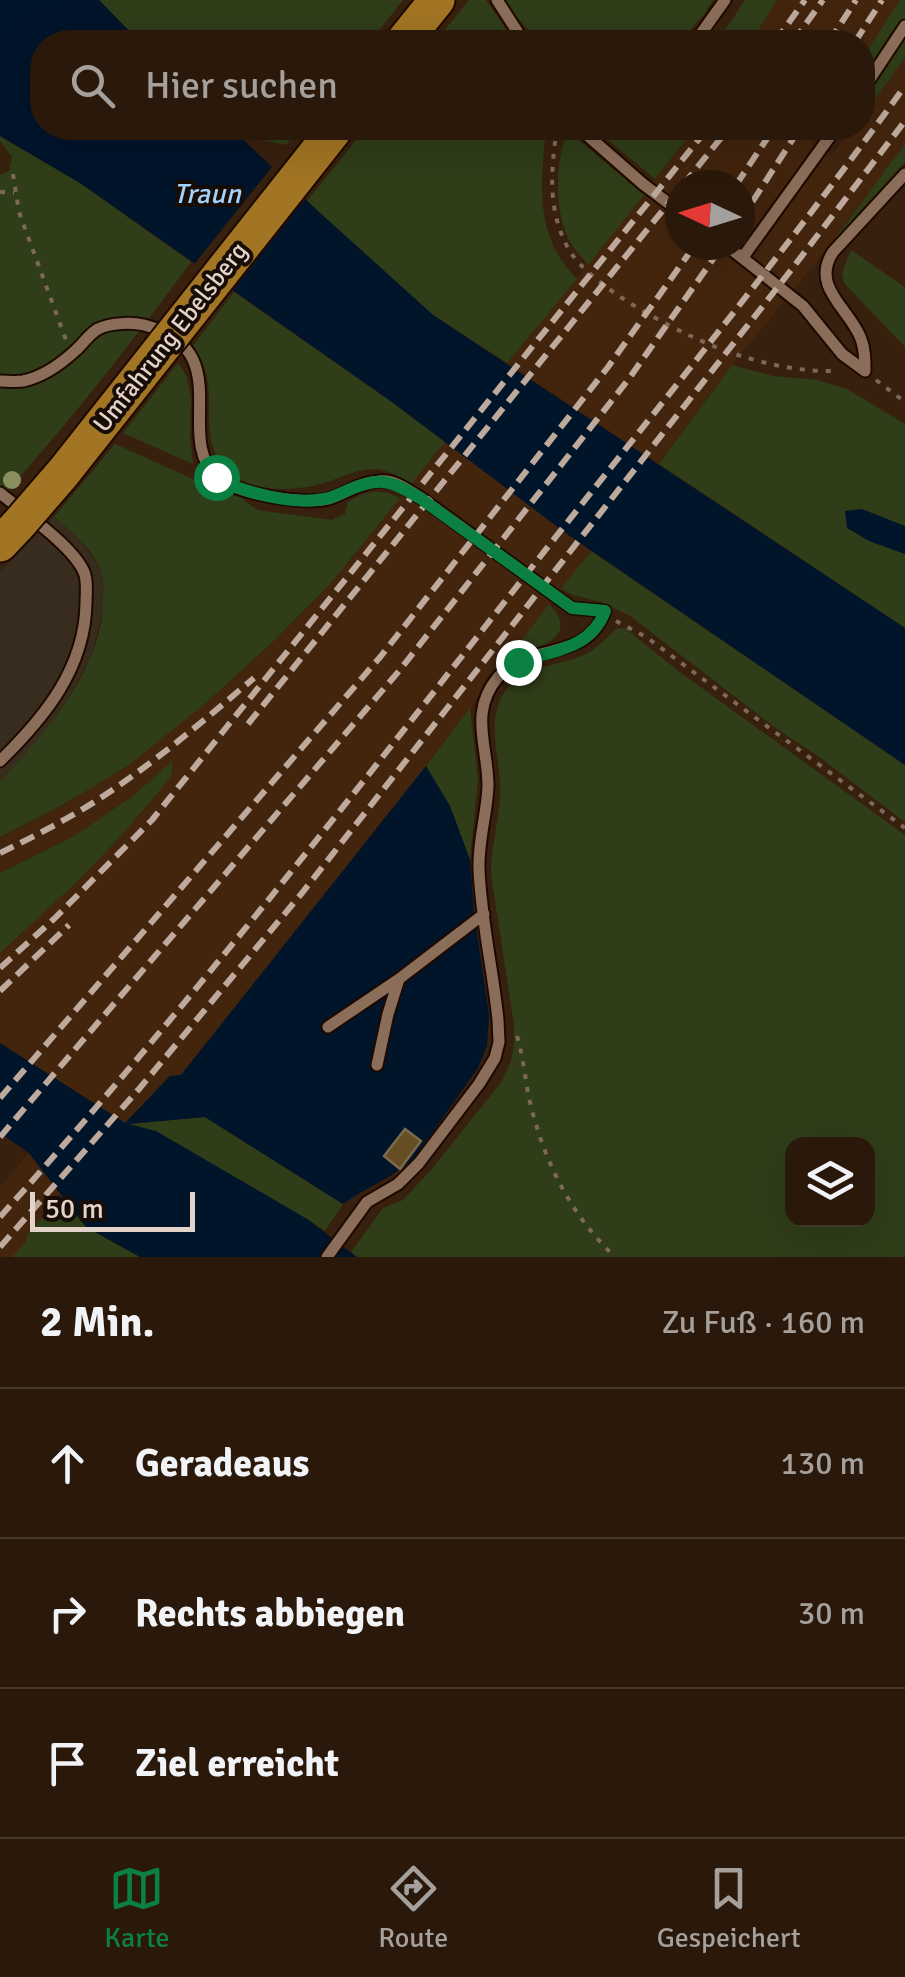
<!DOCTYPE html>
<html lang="de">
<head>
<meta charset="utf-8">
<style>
	body { margin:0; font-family:Signika,sans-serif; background:#362518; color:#f1f3f6 }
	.controls { position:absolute; right:30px; bottom:30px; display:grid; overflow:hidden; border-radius:20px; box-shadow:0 10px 40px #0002 }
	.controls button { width:90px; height:90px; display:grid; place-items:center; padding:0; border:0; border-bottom:2px solid #46372b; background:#2a180a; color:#f1f3f6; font:50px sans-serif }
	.compass { position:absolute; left:665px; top:170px; width:90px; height:90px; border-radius:50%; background:#2a180a; box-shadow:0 10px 40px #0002; rotate:274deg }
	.scale { position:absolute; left:30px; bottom:25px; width:165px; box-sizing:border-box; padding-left:10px; border:5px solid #e4d3c8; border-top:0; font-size:28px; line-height:35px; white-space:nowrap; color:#e4d3c8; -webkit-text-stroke:8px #170d06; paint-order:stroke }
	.stop { position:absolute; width:30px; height:30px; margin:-22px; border:8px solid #0b8043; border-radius:50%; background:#fff }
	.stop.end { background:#0b8043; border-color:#fff; box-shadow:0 2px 10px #0008 }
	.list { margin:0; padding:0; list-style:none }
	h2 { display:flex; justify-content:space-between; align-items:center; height:130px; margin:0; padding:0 40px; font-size:42px }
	h2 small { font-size:32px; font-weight:400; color:#a5a09c }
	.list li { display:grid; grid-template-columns:65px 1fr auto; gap:30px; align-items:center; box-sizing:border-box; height:150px; padding:0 40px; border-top:2px solid #46372b }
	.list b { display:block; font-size:38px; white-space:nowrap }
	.list em { font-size:32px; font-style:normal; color:#a5a09c }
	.icon { flex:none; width:55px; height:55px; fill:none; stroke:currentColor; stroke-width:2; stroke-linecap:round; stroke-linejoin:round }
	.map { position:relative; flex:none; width:905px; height:1257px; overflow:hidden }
	.search { position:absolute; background:#2a180a; box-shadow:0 10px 40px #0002; left:30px; right:30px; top:30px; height:110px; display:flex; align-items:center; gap:25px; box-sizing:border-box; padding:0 35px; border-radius:40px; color:#a5a09c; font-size:38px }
	.sheet { height:580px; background:#2a180a }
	nav { display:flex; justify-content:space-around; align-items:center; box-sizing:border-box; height:140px; border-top:2px solid #46372b; background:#2a180a; font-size:28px; color:#a5a09c }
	nav a { display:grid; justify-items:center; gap:5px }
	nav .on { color:#0b8043 }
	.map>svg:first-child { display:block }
	.industrial { fill:#372c1d }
	.built { fill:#43250e; fill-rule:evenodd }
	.green { fill:#2f3d19; fill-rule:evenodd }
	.water { fill:#00142a }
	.pier { fill:#38200e }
	.building { fill:#674d23; stroke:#7c6a4e; stroke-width:2.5 }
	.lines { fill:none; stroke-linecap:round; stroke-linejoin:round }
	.lane-casing { stroke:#1e0900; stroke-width:15 }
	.primary-casing { stroke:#1e0900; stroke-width:39 }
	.path { stroke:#7e6859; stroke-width:4; stroke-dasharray:5 8; stroke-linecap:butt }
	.lane { stroke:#8b6e5a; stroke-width:11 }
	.primary { stroke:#a27524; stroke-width:35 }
	.rail { stroke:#bdaa9d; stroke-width:6; stroke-dasharray:15 8; stroke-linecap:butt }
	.primary-bridge-casing { stroke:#1e0900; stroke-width:39; stroke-linecap:butt }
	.primary-bridge { stroke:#a27524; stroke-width:35 }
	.tree { fill:#8a8f60 }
	.route { stroke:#0b8043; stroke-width:12 }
	.labels { text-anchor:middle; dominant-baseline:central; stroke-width:8; stroke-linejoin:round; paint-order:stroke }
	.street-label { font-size:25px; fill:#e4d3c8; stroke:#170d06 }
	.water-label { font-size:28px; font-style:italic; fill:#a2d1fc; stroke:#170d06 }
</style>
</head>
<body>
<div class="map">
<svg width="905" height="1257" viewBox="0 0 905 1257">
	<rect width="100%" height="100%" fill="#38200e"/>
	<path class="industrial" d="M54 517 78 538 102 570 103 609 91 657 65 703 37 742 0 782V571Z"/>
	<path class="built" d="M777 0H900L863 57 862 42H751Z
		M905 58V144L833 241 732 365 659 464 507 363 588 265 695 128H815L808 139 832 155 853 128H862L863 115ZM680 185H740V245H680Z
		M445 442 591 551 426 766 181 1075 170 1076 125 1124 0 1043V953L78 881 123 834 171 777 172 761 133 796 74 836 0 873V837L68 803 207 702 276 639 331 583Z
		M29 1153 62 1196 28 1233 25 1243 12 1257H0V1187Z"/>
	<path class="green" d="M99 0H403L370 42H140Z
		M469 0H486L515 42H435Z
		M503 0H713L705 13 680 42H558L531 32 511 12Z
		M745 0H777L751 42H717Z
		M900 0H905V58L863 115V57Z
		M231 128H300L286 145 239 135Z
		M366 128H546C541 184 533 235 577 279L507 363 433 315 307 201Z
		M594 128H695L655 179Z
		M567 130 644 195 588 265C582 257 573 249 569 240 553 206 556 164 567 130Z
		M0 136 80 183 191 262C131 344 68 424 0 499V175L9 171 12 157 0 141Z
		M905 144V162L833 241Z
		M851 250 905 287V347L844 283 842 272Z
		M234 292 392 402 445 442 412 483C401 478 388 470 376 469 355 468 336 481 316 485 282 493 237 491 218 458 202 431 215 396 204 367 202 360 196 353 192 347Z
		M178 363 187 377 191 398 190 436 193 464 123 433Z
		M732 365 773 376 817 380 847 389 905 424V628L659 464Z
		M115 444 211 487 241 498 257 510 332 520 345 514 348 502C366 490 381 488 400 498L331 583 276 639 207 702 129 765 68 802 0 837V782C44 734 105 667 103 598 103 588 104 576 100 568 90 547 71 531 54 517Z
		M591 551 905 765V822L818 756 777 729 630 616 601 602 573 595 561 589Z
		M549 604C582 639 536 648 509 657Z
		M618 628 626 629 681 673 905 835V1257H357L351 1252 383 1208 403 1200 431 1170 502 1081 511 1061 514 1043V1025L491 875C491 847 498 824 500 798 503 758 478 711 516 680 537 664 565 665 588 653 600 646 607 636 618 628ZM868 1144V1220H792V1144Z
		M470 708 478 779 470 860 450 806 426 766Z
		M173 760 171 777 123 834 78 881 0 953V873L74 836 133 796Z
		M205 1117 343 1204 325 1231 307 1219 125 1124Z
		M62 1196 86 1227 140 1257H12L25 1243 28 1233Z"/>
	<path class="water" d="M0 0H99L140 42H42V128H231L319 212 433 315 905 628V765L567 534 392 402 80 183 0 136Z
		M862 509 905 526V554L869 541 847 528 845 511Z
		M426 766 450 806 470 860 474 913 489 1015 487 1046 478 1068 415 1157C395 1177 366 1187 343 1204L205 1117 129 1124 156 1131 307 1219 357 1257H140L86 1227 29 1153 0 1133V1043L125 1123 170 1076 181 1075Z"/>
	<path class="pier" d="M275 163 308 195 229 295 191 268Z"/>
	<path class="building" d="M405 1129 421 1141 400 1169 384 1156Z"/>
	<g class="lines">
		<defs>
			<path id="lane" d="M497 0 524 42
				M695 42 725 0
				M862 91 905 26
				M579 128 643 184 680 212
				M726 245 803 306 842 354 865 371
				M743 257 836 128
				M865 371C865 360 865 349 861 339 850 309 810 287 833 252L905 174
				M0 381C7 381 16 382 23 381 42 377 62 363 76 350 83 344 90 333 98 329 110 323 131 322 144 325 240 350 172 436 217 477 235 494 305 505 328 499 345 494 360 482 379 481 394 479 408 490 421 498L572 608 605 611C586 664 529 641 499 676 468 712 488 745 488 786 487 814 478 840 479 869 481 920 493 970 498 1020L499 1042 495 1058 479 1084 419 1163 398 1184 367 1202 327 1257
				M0 493C23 512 73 546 84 572 88 581 86 594 86 603 85 668 45 717 0 761
				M328 1027 399 979
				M377 1065 388 1014 399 979 484 914"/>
			<path id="primary" d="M403 42 437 0
				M0 544 18 525"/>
		</defs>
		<use href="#lane" class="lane-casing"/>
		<use href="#primary" class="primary-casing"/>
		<path class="path" d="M557 128C551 169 547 209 568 248 590 289 691 340 735 354 765 364 802 372 834 371
			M13 174 19 212 66 340
			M0 192 14 193
			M876 380 905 402
			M616 621 646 637 684 665 905 828
			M517 1036C523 1056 525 1077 529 1098 543 1159 569 1213 615 1257"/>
		<use href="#lane" class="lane"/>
		<use href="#primary" class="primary"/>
		<path class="rail" d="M775 42 805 0
			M793 42 823 0
			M829 42 856 0
			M855 42 882 0
			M683 185 729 128
			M736 185 774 128
			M740 221 800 128
			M248 724 680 189
			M0 853C37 835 74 816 108 793 160 758 207 718 254 678
			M0 968 54 919 152 820 708 128
			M0 991 69 925
			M0 1098 381 656 608 367 695 245
			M0 1137 399 671 628 380 723 245
			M0 1217C183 1013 352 796 521 581 650 417 783 255 905 86
			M0 1247 139 1089 302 893 788 274 905 121"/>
		<defs>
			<path id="primary-bridge" d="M18 525 63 473 336 128"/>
		</defs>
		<use href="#primary-bridge" class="primary-bridge-casing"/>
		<use href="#primary-bridge" class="primary-bridge"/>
	</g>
	<circle class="tree" cx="12" cy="480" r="9"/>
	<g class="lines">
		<path class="route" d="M216 477C241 493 295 505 324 499 332 498 339 494 346 491 380 476 390 480 420 498L572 608 605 611C591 649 552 651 518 662"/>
	</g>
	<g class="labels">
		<g class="street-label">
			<text transform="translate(170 337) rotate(-52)">Umfahrung Ebelsberg</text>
		</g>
		<g class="water-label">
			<text x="207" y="194">Traun</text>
		</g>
	</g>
</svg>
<div class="controls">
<button><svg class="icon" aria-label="layers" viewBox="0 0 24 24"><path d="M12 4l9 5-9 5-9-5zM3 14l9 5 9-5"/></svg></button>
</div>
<svg class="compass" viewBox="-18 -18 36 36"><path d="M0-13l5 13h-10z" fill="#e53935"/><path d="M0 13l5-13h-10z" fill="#a5a09c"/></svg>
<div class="scale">50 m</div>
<div class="stop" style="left:216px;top:477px"></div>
<div class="stop end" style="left:518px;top:662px"></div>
<div class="search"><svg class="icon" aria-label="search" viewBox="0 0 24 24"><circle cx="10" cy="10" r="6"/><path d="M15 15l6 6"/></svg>Hier suchen</div>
</div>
<section class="sheet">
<h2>2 Min.<small>Zu Fuß · 160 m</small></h2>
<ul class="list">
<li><svg class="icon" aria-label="ahead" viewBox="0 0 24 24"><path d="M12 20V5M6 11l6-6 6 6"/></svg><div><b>Geradeaus</b></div><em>130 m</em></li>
<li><svg class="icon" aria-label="right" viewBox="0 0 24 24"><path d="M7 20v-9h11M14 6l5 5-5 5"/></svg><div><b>Rechts abbiegen</b></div><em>30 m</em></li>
<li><svg class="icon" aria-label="arrive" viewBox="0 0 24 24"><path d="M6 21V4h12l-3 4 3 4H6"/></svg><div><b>Ziel erreicht</b></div></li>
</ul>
</section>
<nav>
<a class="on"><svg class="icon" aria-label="map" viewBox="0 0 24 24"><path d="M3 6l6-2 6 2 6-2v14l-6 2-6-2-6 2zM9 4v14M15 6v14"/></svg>Karte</a>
<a><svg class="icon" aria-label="directions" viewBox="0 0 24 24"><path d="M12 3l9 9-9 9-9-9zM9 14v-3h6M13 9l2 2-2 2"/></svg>Route</a>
<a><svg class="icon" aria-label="saved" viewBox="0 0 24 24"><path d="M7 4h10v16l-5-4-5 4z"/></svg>Gespeichert</a>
</nav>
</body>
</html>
